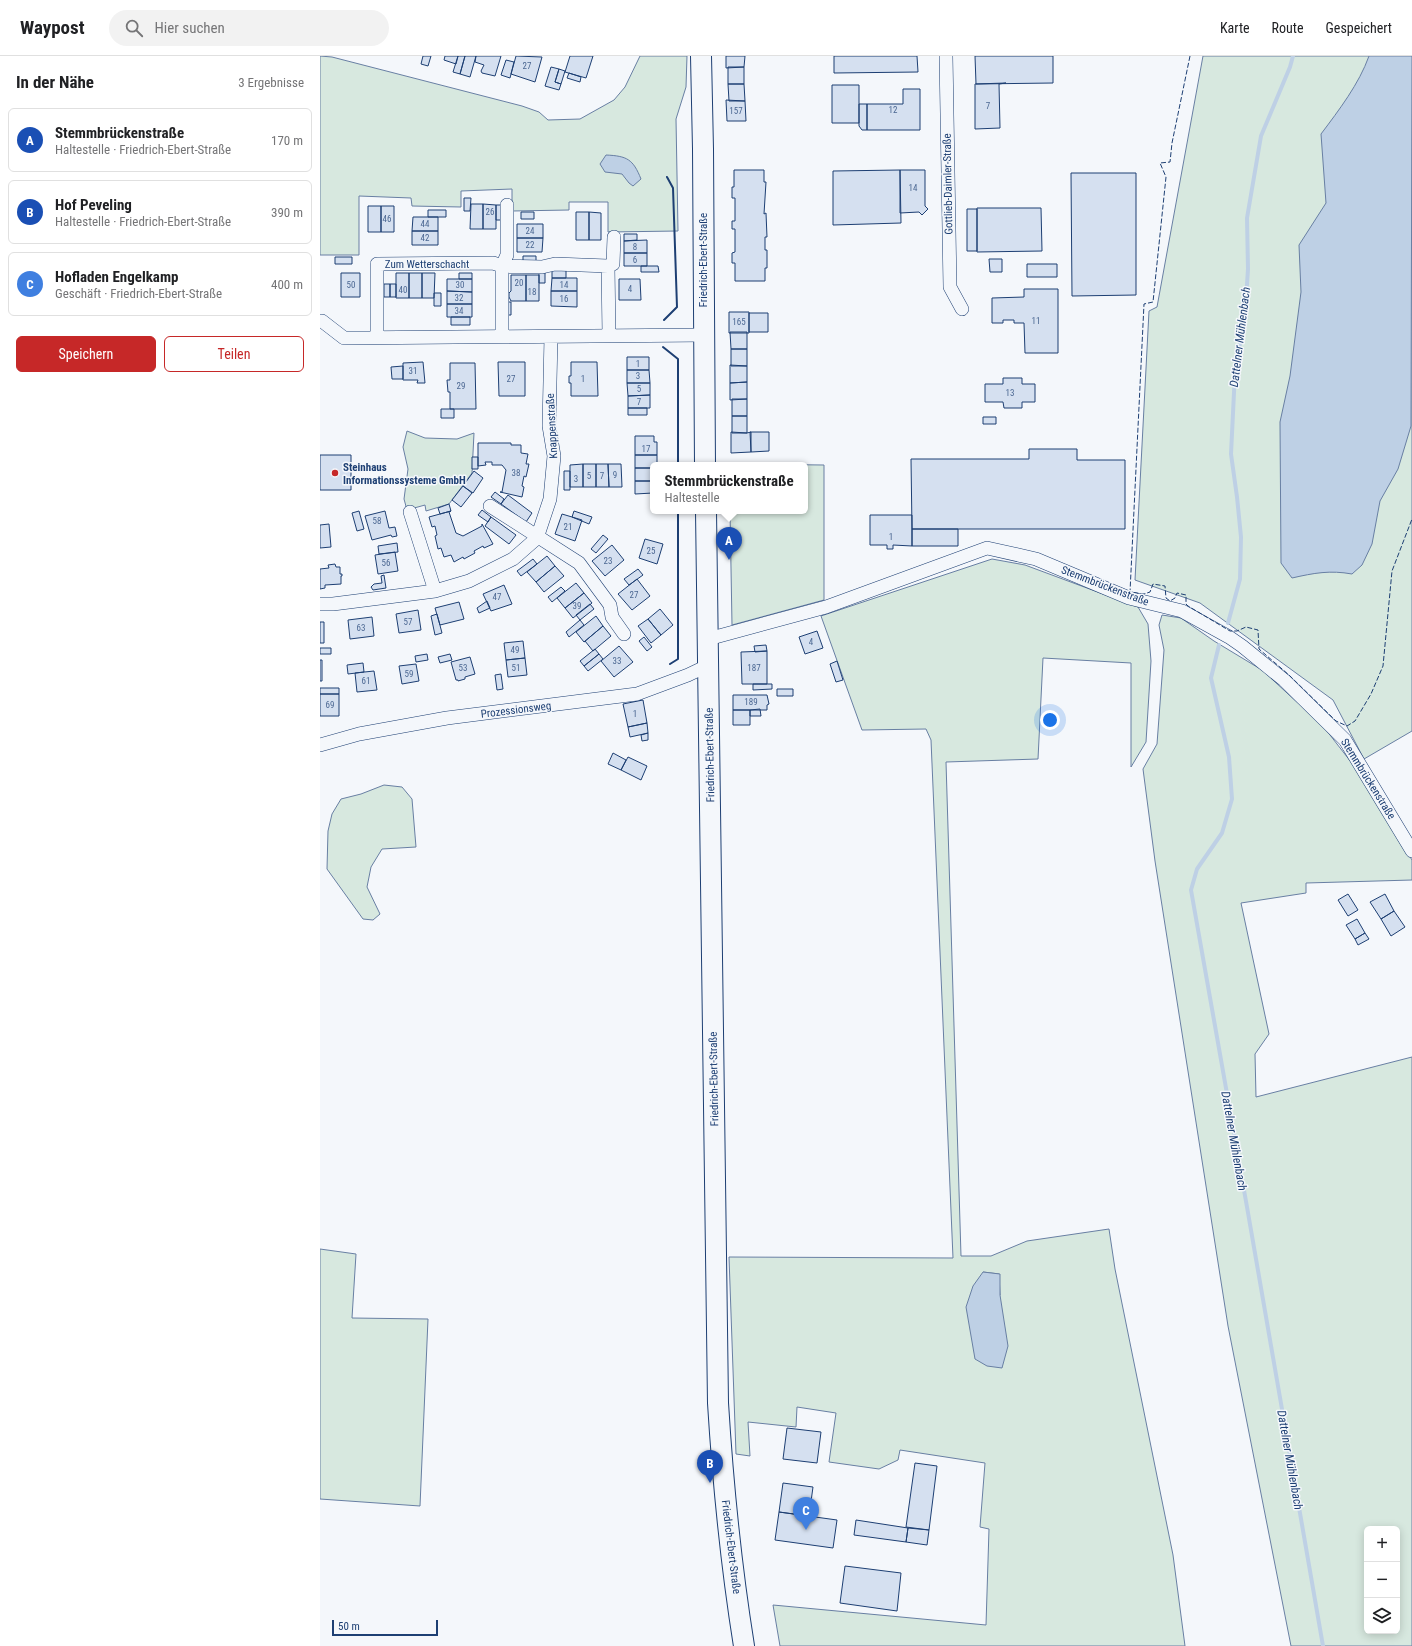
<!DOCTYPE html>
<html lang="de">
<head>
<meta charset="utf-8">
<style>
	body { margin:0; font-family:"Roboto Condensed",sans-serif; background:#f2f2f2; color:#202124 }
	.controls { position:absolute; right:12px; bottom:12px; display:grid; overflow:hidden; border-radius:6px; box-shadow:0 2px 10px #0003 }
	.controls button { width:36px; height:36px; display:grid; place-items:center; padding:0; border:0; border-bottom:1px solid #e0e0e0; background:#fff; color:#202124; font:20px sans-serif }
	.scale { position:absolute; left:12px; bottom:10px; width:106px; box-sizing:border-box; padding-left:4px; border:2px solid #1d3f73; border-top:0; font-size:11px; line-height:14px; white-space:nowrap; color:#1d3f73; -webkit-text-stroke:3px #f4f7fb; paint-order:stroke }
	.you { position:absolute; left:730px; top:664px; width:14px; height:14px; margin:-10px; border:3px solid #fff; border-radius:50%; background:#1a73e8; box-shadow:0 0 0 6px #1a73e833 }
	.badge { display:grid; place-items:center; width:26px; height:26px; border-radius:50%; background:#c62828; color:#fff; font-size:13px; font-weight:700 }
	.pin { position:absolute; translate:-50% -33px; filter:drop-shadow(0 1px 2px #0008) }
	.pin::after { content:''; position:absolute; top:21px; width:14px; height:12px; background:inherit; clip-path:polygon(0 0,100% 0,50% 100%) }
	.popup { position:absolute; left:330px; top:406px; width:158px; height:52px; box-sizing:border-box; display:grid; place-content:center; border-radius:6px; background:#fff; filter:drop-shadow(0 1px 3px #0005); font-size:13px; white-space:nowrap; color:#757577 }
	.popup b { font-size:15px; color:#202124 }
	.popup::after { content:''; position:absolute; left:50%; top:100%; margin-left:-8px; border:8px solid transparent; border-top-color:#fff }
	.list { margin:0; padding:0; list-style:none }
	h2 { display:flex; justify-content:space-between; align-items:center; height:52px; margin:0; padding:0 16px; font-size:17px }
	h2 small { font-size:13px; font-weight:400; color:#757577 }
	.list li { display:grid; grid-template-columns:26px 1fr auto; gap:12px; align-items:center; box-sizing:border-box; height:64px; margin:0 8px 8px; padding:0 8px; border:1px solid #e0e0e0; border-radius:6px }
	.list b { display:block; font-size:15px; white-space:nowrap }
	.list p { margin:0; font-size:13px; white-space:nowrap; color:#757577 }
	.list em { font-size:13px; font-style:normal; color:#757577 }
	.actions { display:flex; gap:8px; padding:12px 16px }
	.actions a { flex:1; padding:9px 0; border:1px solid #c62828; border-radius:6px; text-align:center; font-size:14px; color:#c62828 }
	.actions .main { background:#c62828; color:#fff }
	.icon { flex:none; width:22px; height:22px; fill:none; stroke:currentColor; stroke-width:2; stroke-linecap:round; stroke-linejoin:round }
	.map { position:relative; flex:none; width:1092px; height:1590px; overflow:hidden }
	header { display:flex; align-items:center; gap:24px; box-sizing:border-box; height:56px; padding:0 20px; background:#fff; border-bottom:1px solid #e0e0e0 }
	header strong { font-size:19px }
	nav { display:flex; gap:22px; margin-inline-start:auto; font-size:14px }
	.search { width:280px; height:36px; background:#f2f2f2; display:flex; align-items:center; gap:10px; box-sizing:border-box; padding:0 14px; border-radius:22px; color:#757577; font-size:15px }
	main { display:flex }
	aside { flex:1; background:#fff }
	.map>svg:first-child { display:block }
	.green { fill:#d7e8df; stroke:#687fa3; fill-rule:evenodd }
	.water { fill:#bed0e5; stroke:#687fa3 }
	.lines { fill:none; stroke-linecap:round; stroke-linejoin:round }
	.stream { stroke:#bed0e5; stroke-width:4 }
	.building { fill:#d5e0f0; stroke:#1d3f73 }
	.minor-casing { stroke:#1d3f73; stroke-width:14 }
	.primary-casing { stroke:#1d3f73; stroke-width:22 }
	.minor { stroke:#f4f7fb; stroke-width:13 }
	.primary { stroke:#f4f7fb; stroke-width:20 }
	.fence { stroke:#1d3f73; stroke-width:1; stroke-dasharray:5 2; stroke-linecap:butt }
	.wall { stroke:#1d3f73; stroke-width:2 }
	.poi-dot { fill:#c62828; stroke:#f4f7fb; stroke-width:1.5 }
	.labels { text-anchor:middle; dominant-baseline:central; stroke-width:3; stroke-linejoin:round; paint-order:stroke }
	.number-label { font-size:9px; fill:#4b6792 }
	.street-label { font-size:11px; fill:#1d3f73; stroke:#f4f7fb }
	.poi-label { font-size:11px; font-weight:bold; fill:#1d3f73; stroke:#f4f7fb; text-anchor:start }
	.water-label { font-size:12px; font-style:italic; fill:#1d3f73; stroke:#f4f7fb }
</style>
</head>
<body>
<header>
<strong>Waypost</strong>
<div class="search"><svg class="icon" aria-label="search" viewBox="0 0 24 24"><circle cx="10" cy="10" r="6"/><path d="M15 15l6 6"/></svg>Hier suchen</div>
<nav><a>Karte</a><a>Route</a><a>Gespeichert</a></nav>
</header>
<main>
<aside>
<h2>In der Nähe<small>3 Ergebnisse</small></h2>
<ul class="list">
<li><span class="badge" style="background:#1a4fb4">A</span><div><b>Stemmbrückenstraße</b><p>Haltestelle · Friedrich-Ebert-Straße</p></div><em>170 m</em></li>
<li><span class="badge" style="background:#1a4fb4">B</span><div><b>Hof Peveling</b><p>Haltestelle · Friedrich-Ebert-Straße</p></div><em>390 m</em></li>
<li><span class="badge" style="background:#3f7fe0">C</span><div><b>Hofladen Engelkamp</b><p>Geschäft · Friedrich-Ebert-Straße</p></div><em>400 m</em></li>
</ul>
<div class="actions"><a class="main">Speichern</a><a>Teilen</a></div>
</aside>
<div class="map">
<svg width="1092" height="1590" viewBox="0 0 1092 1590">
	<rect width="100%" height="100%" fill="#f4f7fb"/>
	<path class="green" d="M0 0 12 1 202 50 219 56 228 64 260 63 294 44 305 31 320 0H367L366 31 356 63 358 175 288 176V146H249V154L192 155V133L141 135V151L92 150 91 142 39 140V199H0Z
		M883 0H1092V675L1044 703 1013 644 880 547 815 524 829 255 837 251Z
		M87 375 105 382 137 383 154 377 152 417 129 448 106 455 105 449 87 454 84 443 88 413 83 391Z
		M409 408 504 409V544L412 569 410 455H485V409Z
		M672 503 705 509 818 551 828 568 831 605 826 686 811 711V607L723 602 718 703 626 706 641 1200H671L707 1185 789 1173 795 1213 853 1499 865 1590H460L453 1549 666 1569 669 1473 660 1471 665 1407 580 1394 578 1404 559 1413 509 1406 516 1357 477 1351 476 1371 428 1366 430 1400 416 1398 409 1201 633 1202 611 684 606 673 542 674 501 560ZM663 1216 679 1218 680 1239Z
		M842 559 861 562 894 585 942 614 1003 670 1038 715 1092 804V824L986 827V837L921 847 949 978 935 998 936 1041 1092 1001V1590H971L908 1270 835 805 823 713 837 688 844 594 839 569ZM1047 1473H1077V1575H1047Z
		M64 729 82 731 92 743 96 791 62 793 51 811 47 831 60 858 53 864 43 863 7 813 8 775 12 758 21 743 41 738Z
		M0 1193 36 1198 32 1262 108 1263 100 1450 0 1443Z"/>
	<path class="water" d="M1049 0H1092L1091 370 1078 413 1060 445 1052 488 1042 509 1032 518C1010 514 994 517 972 522L961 507 960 366 970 320 981 236 979 189 1006 147 1001 78C1019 54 1039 28 1049 0Z
		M286 99C307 100 313 103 321 123L313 130 309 127 302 118 285 116 280 108Z
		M663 1216 680 1218V1239L688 1290 682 1312 667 1310 655 1303 646 1251 653 1230Z"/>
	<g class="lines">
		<path class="stream" d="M908 567 920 523 921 481 917 441 911 398 915 316 925 259 928 213 927 162 941 80 970 11 973 0
			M899 589 891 622 909 701 912 743 902 777 877 813 871 834 927 1151 1003 1590"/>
	</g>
	<path class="building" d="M103 0H111L108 10 101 8Z
		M125 0H138L136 8 124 4Z
		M138 0H145L140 18 133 16Z
		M145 0H156L150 21 140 18Z
		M156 0H181L175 20 162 17 161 15 164 9 155 6Z
		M196 0 222 1 215 26 191 18Z
		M250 0H273L266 22 245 16Z
		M406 0H425L424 11 406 12Z
		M514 0H597L598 16 514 17Z
		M655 0H733V27L656 28Z
		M186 4 194 6 190 22 181 19Z
		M231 11 239 13 235 26 241 28 239 34 225 30Z
		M424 11V28H408V11Z
		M239 13 245 15 241 28 235 26Z
		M249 17 261 21 260 26 247 22Z
		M686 27 679 28 680 72 655 73V28Z
		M408 28H424L425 45H409Z
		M512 29H539V67H512Z
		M583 33H600V74H547V48H583Z
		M406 44 425 45 426 65H407Z
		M539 48H547V74H542L539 70Z
		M414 114H444V126H446L444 158 446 157 447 181H445V194H447V212H445V225H415V207H412V197L415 196V173H412V165H415V142H412V131H414Z
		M580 114H605V150L608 153 602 159 599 156 580 157Z
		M580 114 581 167 513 169V115Z
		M751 117H816V239L752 240Z
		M144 142H151L150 155H144Z
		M151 148H163V173H150Z
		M163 148 176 149V173H163Z
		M176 149H182V164H176Z
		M48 150H61V176H48Z
		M61 150H74V176H61Z
		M657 152H721L722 195 657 196Z
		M647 153H657V195H647Z
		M108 154H126V161H108Z
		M201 156H214V163H201Z
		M256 156H269V184H256Z
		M269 156 281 157V184H269Z
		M93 161H118V175H92Z
		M197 168H223V182H197Z
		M92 175H118V189H92Z
		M304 178H317V184L304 185Z
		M197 182H223L222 196H197Z
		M327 184V197H304V185Z
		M304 197H327V210H304Z
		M203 200H216V206H203Z
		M15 201H32V208H15Z
		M669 203H682V216H670Z
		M707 208H737V221H707Z
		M321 210H338L339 216H321Z
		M232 211H246V222H232Z
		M219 213H225V227H219Z
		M21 217H40V241H21Z
		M76 217H89V242H76Z
		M89 217H102V242H89Z
		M102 217H115L114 242H102Z
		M139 217H152V223H139Z
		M191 219H206V245H191L189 241V237L191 235Z
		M206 219H219V245H206Z
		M232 222H257V235H231Z
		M127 223H152V236L127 235Z
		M299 223H320L321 244H299Z
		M64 228H70V241H64Z
		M70 228H76V241H70Z
		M704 233H738V297H705L704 267H694V264H683V267H672V242L704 241Z
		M127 235 152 236V248H127Z
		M231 235H257V251L231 250Z
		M114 237H121V250H114Z
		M185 246H191V259H185Z
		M127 248H152V261H127Z
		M409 256H429V277H409Z
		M429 257H448V276H429Z
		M131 261H150V269H131Z
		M410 276H427V293H411Z
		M411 293H427V310H411Z
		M307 301H329V314H307Z
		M103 306 105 327H97L98 324H83V307Z
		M178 306H205V340H179Z
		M251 306H277L278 340H251V327H249V320H251Z
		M130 307H155L156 353H130V336H128L127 324H130Z
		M410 309 427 310V326L410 327Z
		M83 310V323H72L71 311Z
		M307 314H329L330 327H307Z
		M683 322H702V328H715V346H702V352H684L683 346H665V328H683Z
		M427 326V343L410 344V327Z
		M307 327H330V339L308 340Z
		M330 339V352H308V340Z
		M427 343V360H412V343Z
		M308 352H327V359H308Z
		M121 353H134V362H121Z
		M412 360H427V377H412Z
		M663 361H676V368H663Z
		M411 376 427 377 431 376V396L411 397Z
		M430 376H449V395L431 396Z
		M315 380H334V386H337V399H315Z
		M158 387H191V389H201V397L208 398 206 408H209L206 421 204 420 202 430 204 431 202 441 180 436H182L186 414 182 409H172V406H165L166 409 158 410Z
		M709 393H757V404H805V473H592L591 403H709Z
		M0 399H31V434H0Z
		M315 399H337V409H333V412H315Z
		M152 401H158V413H152Z
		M263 408V431H250V409Z
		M263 408H276V431H263Z
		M276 408H288L289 431H276Z
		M288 408H301L302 431H289Z
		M315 412H333V425H315Z
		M154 415 163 422 153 437 143 430Z
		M244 415H250V434H244Z
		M315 425H333V437L315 438Z
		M143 430 152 437 141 451 132 444Z
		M175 436 184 443 181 448 171 441Z
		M188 439 212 457 206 466 181 448Z
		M129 448 131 455 120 458 118 452Z
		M162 454 171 461 168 466 158 459Z
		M39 455 44 473 37 475 32 457Z
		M65 455 69 472 75 471 77 480 72 481 71 479 52 484 45 460Z
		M131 455 129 456 136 477 143 480 162 470V468L173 488 164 492 163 490 154 495 155 497 144 503 143 501 134 506 131 499 124 501 121 492 118 493 115 480 117 479 115 470 112 471 109 461Z
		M254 455 272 461 269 468 252 461Z
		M242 458 262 464 255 485 235 478Z
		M550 459H592V490L573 489V493H567V489H550Z
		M171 461 196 479 189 488 165 470Z
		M9 468 11 491 0 492V469Z
		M592 473H638V490H592Z
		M283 479 288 483 276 497 271 493Z
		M325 483 343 488 337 508 319 502Z
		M77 487 78 496 59 498 58 490Z
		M292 489 304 504 285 520 272 505Z
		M75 496 78 515 58 518 55 499Z
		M227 500 235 510 216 526 207 516Z
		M213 503 217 508 201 520 197 515Z
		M15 508 16 511H20V518H22V520H21V528L5 529V532L0 533V513L9 512 8 509Z
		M235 510 244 520 224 536 216 526Z
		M318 513 323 519 309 529 304 523Z
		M64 519 66 532 53 534 51 531 54 528 62 527 61 520Z
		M317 523 330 540 312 554 298 538Z
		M256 527 264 537 245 552 237 542Z
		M184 529 192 548 171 555 163 538Z
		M241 531 245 535 232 546 228 541Z
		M264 537 272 547 253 562 245 552Z
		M167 545 170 552 159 557 157 552Z
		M139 546 144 563 120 569 115 552Z
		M270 548 274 553 260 564 256 559Z
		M340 553 353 569 341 579 328 563Z
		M98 554 101 574 79 577 76 558Z
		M117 558 122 577 115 579 111 560Z
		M276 560 283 570 264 586 256 576Z
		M52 561 54 580 30 583 28 564Z
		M328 563 341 579 331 587 318 570Z
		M260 564 264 569 249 581 246 576Z
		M0 566H4V587H0Z
		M283 570 291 580 273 595 265 585 264 586Z
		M497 575 503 592 485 598 479 581Z
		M324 581 332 591 327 595 319 585Z
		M203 585 205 602 186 604 184 587Z
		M446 589 447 595 435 596 434 590Z
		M299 590 313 606 294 621 281 605Z
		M0 592H11V598H0Z
		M275 593 279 598 264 610 260 605Z
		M447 595V628H422L421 596Z
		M107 598 108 604 96 606 95 600Z
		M130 598 132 604 120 607 118 601Z
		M279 598 283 603 268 615 264 610Z
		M150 601 155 618 145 621V623L138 625V624H136L131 606Z
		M205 602 207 619 188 621 186 604Z
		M0 604H2V625H0Z
		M517 605 523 624 516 626 510 608Z
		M43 607 44 616 28 618 27 609Z
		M96 608 99 625 82 628 79 610Z
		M54 615 57 634 37 636 35 617Z
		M181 618 183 633 177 634 175 619Z
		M433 628H452V633L433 634Z
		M0 632H19V638H0Z
		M457 633H473V640H457Z
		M0 638H19V660H0Z
		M413 639H447L449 648 447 649V654H413Z
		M323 644 327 667 308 671 303 648Z
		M440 653 441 660H430V654Z
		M413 654H430V669H413Z
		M327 667 328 677 310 681 308 671Z
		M328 677V684L322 685 321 679Z
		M293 697 306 704 301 714 288 708Z
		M308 701 327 710 321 724 301 714Z
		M1028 838 1038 854 1028 860 1018 844Z
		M1065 838 1074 855 1061 863 1050 846Z
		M1074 855 1085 871 1071 880 1061 863Z
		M1037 863 1045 877 1035 883 1026 869Z
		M1045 877 1049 883 1038 889 1035 883Z
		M467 1372 501 1376 497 1407 463 1403Z
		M595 1407 617 1410 609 1474 586 1471Z
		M463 1427 493 1431 489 1460 459 1456Z
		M459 1456 517 1464 513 1492 455 1484Z
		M536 1464 588 1472 586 1486 534 1479Z
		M588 1472 609 1474 607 1489 586 1486Z
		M525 1510 581 1517 577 1555 520 1547Z"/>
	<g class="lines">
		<defs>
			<path id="minor" d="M626 0 630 231 642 253
				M288 210 293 208 294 181
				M0 265H2L24 282C144 280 264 279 384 279
				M182 280V210L222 211 235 208 288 210 289 279
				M57 281V208L173 207 182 210 187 199V149
				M170 450 259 507 290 549 292 561 304 578
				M90 456 115 535
				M0 548H13L115 535 149 525 193 503 217 482 230 443 234 400 229 370 231 281
				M388 583 506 551 667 492 716 503 809 542 862 555 909 581 922 590 964 624 1025 684 1092 795
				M0 689 39 678 127 662 317 638 368 619 389 609"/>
			<path id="primary" d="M381 0 383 93 385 409
				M386 455 398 1347C403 1428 411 1509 424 1590"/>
		</defs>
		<use href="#minor" class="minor-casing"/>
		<use href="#primary" class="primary-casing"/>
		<use href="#minor" class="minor"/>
		<use href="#primary" class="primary"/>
		<path class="fence" d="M870 0 852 87 850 106 840 107 846 121 833 246 824 248 810 536 824 538 830 536 833 528 845 530 846 542 850 545 855 542 857 537 866 539V548L868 550 910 575H917L926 571 938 574 939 593 969 619 1016 665 1027 670 1035 665 1051 638 1063 610 1072 515 1092 463"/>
		<path class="wall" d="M344 264 357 251 353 132 347 121
			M343 291 358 303V409
			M350 608 358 603V455"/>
	</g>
	<circle class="poi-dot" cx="15" cy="417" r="4"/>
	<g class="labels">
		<g class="number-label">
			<text x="207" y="10">27</text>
			<text x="668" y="50">7</text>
			<text x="573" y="54">12</text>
			<text x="416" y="55">157</text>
			<text x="593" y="132">14</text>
			<text x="170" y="156">26</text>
			<text x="67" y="163">46</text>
			<text x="105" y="168">44</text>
			<text x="210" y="175">24</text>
			<text x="105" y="182">42</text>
			<text x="210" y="189">22</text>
			<text x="315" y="191">8</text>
			<text x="315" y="204">6</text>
			<text x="199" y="227">20</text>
			<text x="31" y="229">50</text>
			<text x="140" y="229">30</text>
			<text x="244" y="229">14</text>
			<text x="310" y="233">4</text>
			<text x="83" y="234">40</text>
			<text x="212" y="236">18</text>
			<text x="139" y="242">32</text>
			<text x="244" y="243">16</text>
			<text x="139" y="255">34</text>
			<text x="716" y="265">11</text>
			<text x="419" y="266">165</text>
			<text x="318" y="308">1</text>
			<text x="93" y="315">31</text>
			<text x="318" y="320">3</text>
			<text x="191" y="323">27</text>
			<text x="263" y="323">1</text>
			<text x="141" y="330">29</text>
			<text x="319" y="333">5</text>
			<text x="690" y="337">13</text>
			<text x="319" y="346">7</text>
			<text x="326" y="393">17</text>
			<text x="196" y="417">38</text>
			<text x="295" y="419">9</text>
			<text x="269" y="420">5</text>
			<text x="282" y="420">7</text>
			<text x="256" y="423">3</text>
			<text x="57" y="465">58</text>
			<text x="248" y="471">21</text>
			<text x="571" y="481">1</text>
			<text x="331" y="495">25</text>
			<text x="288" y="505">23</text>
			<text x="66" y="507">56</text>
			<text x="314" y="539">27</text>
			<text x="177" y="541">47</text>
			<text x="257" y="550">39</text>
			<text x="88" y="566">57</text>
			<text x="41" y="572">63</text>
			<text x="491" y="586">4</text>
			<text x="195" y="594">49</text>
			<text x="297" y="605">33</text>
			<text x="143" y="612">53</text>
			<text x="196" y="612">51</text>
			<text x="434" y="612">187</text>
			<text x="89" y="618">59</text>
			<text x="46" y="625">61</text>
			<text x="431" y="646">189</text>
			<text x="10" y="649">69</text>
			<text x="315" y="658">1</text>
		</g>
		<g class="street-label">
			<text transform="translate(628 128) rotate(-91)">Gottlieb-Daimler-Straße</text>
			<text transform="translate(383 204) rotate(-90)">Friedrich-Ebert-Straße</text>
			<text x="107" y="208">Zum Wetterschacht</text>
			<text transform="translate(232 370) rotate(-93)">Knappenstraße</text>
			<text transform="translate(785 530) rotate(21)">Stemmbrückenstraße</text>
			<text transform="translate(196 654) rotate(-7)">Prozessionsweg</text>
			<text transform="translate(390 699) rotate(-91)">Friedrich-Ebert-Straße</text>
			<text transform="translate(1048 723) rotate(58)">Stemmbrückenstraße</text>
			<text transform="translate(394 1023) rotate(-91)">Friedrich-Ebert-Straße</text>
			<text transform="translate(411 1491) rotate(83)">Friedrich-Ebert-Straße</text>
		</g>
		<g class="poi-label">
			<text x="23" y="411">Steinhaus<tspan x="23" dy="13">Informationssysteme GmbH</tspan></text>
		</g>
		<g class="water-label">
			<text transform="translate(920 281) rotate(-83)">Dattelner Mühlenbach</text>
			<text transform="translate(914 1085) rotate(80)">Dattelner Mühlenbach</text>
			<text transform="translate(970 1404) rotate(80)">Dattelner Mühlenbach</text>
		</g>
	</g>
</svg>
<div class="controls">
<button>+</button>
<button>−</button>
<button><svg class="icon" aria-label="layers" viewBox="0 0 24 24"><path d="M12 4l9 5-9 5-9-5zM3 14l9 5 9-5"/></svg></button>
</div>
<div class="scale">50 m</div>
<div class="you"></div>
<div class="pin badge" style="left:409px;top:504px;background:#1a4fb4">A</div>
<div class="popup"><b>Stemmbrückenstraße</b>Haltestelle</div>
<div class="pin badge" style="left:390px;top:1427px;background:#1a4fb4">B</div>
<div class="pin badge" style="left:486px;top:1474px;background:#3f7fe0">C</div>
</div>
</main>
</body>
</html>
